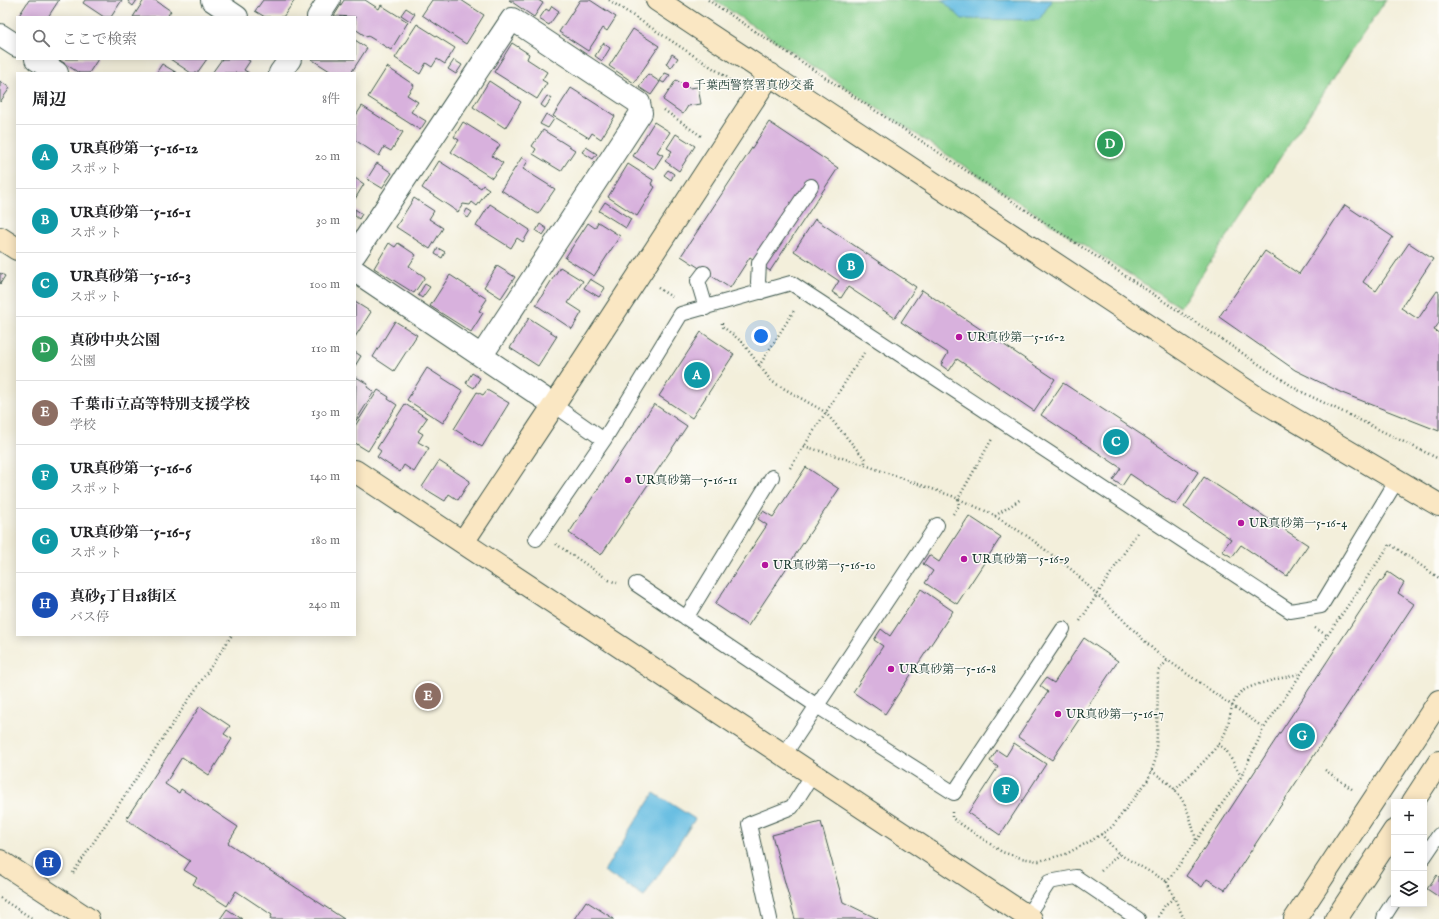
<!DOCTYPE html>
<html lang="ja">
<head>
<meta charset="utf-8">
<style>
	body { margin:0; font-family:"IM FELL English","Noto Serif JP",serif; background:#f6f6f6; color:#202124 }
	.controls { position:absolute; right:12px; bottom:12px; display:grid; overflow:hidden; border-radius:0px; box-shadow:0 2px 10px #0003 }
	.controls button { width:36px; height:36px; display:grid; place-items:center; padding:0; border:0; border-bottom:1px solid #e0e0e0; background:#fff; color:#202124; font:20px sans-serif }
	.you { position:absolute; left:761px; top:336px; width:14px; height:14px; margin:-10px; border:3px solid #fff; border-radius:50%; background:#1a73e8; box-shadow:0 0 0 6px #1a73e833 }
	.badge { display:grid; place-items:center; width:26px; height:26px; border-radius:50%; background:#b5179e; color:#fff; font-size:13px; font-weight:700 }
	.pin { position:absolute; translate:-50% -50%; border:2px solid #fff; box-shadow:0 1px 4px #0006 }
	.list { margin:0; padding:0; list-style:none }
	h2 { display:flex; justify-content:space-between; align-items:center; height:52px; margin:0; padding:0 16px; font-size:17px }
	h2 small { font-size:13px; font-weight:400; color:#757577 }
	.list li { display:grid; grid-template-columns:26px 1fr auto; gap:12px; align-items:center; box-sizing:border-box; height:64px; padding:0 16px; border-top:1px solid #e0e0e0 }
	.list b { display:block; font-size:15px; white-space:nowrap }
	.list p { margin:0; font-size:13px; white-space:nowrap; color:#757577 }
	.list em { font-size:13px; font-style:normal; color:#757577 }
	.icon { flex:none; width:22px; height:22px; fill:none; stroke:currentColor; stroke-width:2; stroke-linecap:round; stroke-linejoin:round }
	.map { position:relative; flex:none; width:1439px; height:919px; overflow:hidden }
	.search { position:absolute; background:#fff; box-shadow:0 2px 10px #0003; left:16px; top:16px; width:340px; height:44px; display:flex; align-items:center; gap:10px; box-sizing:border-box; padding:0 14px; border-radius:0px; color:#757577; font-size:15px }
	.panel { position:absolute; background:#fff; box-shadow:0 2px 10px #0003; left:16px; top:72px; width:340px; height:564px; border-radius:0px }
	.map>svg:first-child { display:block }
	.green { fill:#87d08c; stroke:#538660 }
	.water { fill:#64bce1; stroke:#427c8a }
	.building { fill:#d8b1dd }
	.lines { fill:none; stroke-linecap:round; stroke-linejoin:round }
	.lane-casing { stroke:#3f584d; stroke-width:16 }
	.street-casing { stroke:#3f584d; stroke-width:24 }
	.secondary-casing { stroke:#3f584d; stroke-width:24 }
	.path { stroke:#3f584d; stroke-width:2.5; stroke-dasharray:1 3; stroke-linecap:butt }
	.lane { stroke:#fff; stroke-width:14 }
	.street { stroke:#fff; stroke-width:22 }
	.secondary { stroke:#fae7c3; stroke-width:22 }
	.poi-dot { fill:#b5179e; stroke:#fdfcf7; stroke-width:1.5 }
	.labels { text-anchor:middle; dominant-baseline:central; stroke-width:3; stroke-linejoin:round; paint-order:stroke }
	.poi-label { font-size:12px; fill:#1f3d34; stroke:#fdfcf7; text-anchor:start }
</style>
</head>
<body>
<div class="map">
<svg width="1439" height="919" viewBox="0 0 1439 919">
	<rect width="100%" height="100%" fill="#fdfcf7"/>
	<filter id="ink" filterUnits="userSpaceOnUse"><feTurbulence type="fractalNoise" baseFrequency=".025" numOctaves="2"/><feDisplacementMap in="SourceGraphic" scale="8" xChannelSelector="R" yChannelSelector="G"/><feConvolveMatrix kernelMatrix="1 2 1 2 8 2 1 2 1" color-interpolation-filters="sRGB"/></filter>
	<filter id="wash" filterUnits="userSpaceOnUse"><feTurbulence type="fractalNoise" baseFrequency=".012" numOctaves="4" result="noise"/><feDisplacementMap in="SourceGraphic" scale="16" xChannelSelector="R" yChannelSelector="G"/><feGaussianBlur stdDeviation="0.9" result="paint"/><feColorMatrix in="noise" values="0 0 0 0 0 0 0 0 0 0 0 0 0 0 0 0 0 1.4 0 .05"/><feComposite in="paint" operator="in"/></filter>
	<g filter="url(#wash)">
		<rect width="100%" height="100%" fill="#f3efdb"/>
		<path class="green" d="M714 0H1386L1180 307 1050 223Z"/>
		<path class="water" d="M942 0H1052L1039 20 962 19Z
			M654 793 695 819 644 897 604 871Z"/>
		<g id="blocks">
			<path class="building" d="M29 0H59L48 17H18Z
				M85 0H122L111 17H104L83 3Z
				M129 0H137L133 6 128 2Z
				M144 0H155L171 11 168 15 172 17H133Z
				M263 0H295L283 17H265L255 11Z
				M344 0H365L379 9 381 5 408 22 391 50 368 36 367 37 355 29V17L334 16Z
				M432 0H461L484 15 466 44 422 15Z
				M509 0H538L543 3 534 17Z
				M580 0H590L616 17 607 31 603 28 588 51 559 32Z
				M552 6 559 11 549 25 539 19 546 9 549 11Z
				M406 8 415 14 410 21 401 15Z
				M417 24 455 48 445 64 437 59 432 67 426 63 420 74 395 58Z
				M633 29 659 46 634 83 609 66Z
				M355 40 367 48 351 73H333L311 59H355Z
				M512 43 529 54 527 59 547 72 542 80 547 83 537 99 494 72Z
				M603 43 610 48 602 61 595 56Z
				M672 54 678 58 671 68 666 64Z
				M58 59H98L89 73H79Z
				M170 59H207L197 73H191Z
				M222 59H246L250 61 244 70 249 73H212Z
				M454 60 462 65 456 74 448 69Z
				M162 64 177 73H156Z
				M387 67 414 85 407 95 418 102 411 112 426 121 420 130 368 97Z
				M665 73 670 75 664 83 660 81Z
				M648 74 660 82 651 95 639 87Z
				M676 80 689 88 698 87 701 104 688 106 683 114 663 100Z
				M0 81 10 88 0 102Z
				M489 81 521 102 505 128 473 107Z
				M571 88 615 116 601 139 592 133 589 138 553 116Z
				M547 96 552 98 545 108 541 105Z
				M362 106 403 132 391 151 384 147 379 156 355 140V117Z
				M546 114 554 119 548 128 540 124Z
				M463 122 500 145 492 156 503 163 492 178 451 152 459 140 454 137Z
				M654 122 670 132 657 152 663 155 654 169 633 156Z
				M769 122 838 168 770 271 750 257 730 288 681 256Z
				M543 130 575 150 561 171 533 154 536 149 532 146Z
				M676 134 695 146 679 171 665 161 672 151 667 148Z
				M586 147 597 154 593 159 582 152Z
				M522 157 528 161 523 169 555 189 538 214 501 190Z
				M439 161 481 188 483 185 489 189 477 206 472 202 470 205 463 204 458 212 422 188Z
				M377 163 392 173 382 188 367 179Z
				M628 164 653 180 651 184 655 187 637 216 608 197Z
				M668 170 674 174 671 180 664 175Z
				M355 178 364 184 355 199Z
				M414 198 434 211 429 219 443 228 430 249 396 227Z
				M605 202 631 219 626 228 599 211Z
				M490 204 530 230 523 242 517 238 511 248 476 226Z
				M1345 205 1393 237 1363 282 1376 291 1409 243 1433 259 1401 308 1418 319 1437 291 1439 292V323L1434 330 1439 333V431L1342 393 1295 370 1219 317 1265 251 1299 274Z
				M355 209 362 214 359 219 355 216Z
				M467 209 472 212 468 218 464 215Z
				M815 219 916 287 895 318 848 287 841 298 832 292 839 281 794 251Z
				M598 222 620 236 594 276 565 258 588 223 595 228Z
				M540 224 547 229 543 235 536 231Z
				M389 243 395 247 398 243 416 255 409 266 425 277 414 293 374 268Z
				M438 248 445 252 442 258 435 254Z
				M497 266 515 277 501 298 484 287Z
				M560 267 583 281 568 303 582 312 572 329 536 305Z
				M0 273 5 276 0 284Z
				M450 275 487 299 479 311 483 313 471 332 430 306Z
				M590 279 605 288 599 297 584 288Z
				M425 284 430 287 422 298 418 295Z
				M922 290 1055 379 1034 411 957 359 949 371 941 365 948 353 901 322Z
				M355 302 371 312 355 337Z
				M529 318 557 336 538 366 510 348Z
				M395 321 417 335 394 371 373 357Z
				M701 332 734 354 692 418 659 396Z
				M355 352 361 356 355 366Z
				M427 368 463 391 443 423 407 400Z
				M472 373 480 378 474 388 466 383Z
				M356 377 368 384 367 387 374 392 355 422Z
				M1063 383 1198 472 1176 505 1130 474 1122 486 1113 480 1121 468 1041 415Z
				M378 390 389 397 388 399 397 405 368 451 355 443V426Z
				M487 390 509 403 482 447 454 429 477 392 483 395Z
				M405 404 427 418 418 431 423 434 418 442 429 448 414 472 404 465 400 472 377 457 381 451 377 448Z
				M654 404 687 426 601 555 569 533Z
				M439 461 470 481 458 500 449 494 445 501 422 487Z
				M806 467 839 489 748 626 715 604 767 525 758 519 763 511 773 517Z
				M1204 477 1308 545 1287 576 1241 545 1232 557 1222 551 1231 539 1184 507Z
				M969 516 1001 537 957 604 925 583 933 571 923 564 929 555 939 562Z
				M1388 572 1404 583 1398 593 1414 604 1225 890 1207 879 1202 887 1186 876 1380 581 1381 582Z
				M921 589 953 611 885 714 853 692 883 646 874 640 881 629 890 636Z
				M1084 638 1118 661 1052 760 1018 737 1048 692 1040 686 1046 678 1054 683Z
				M200 706 230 726 224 734 232 739 209 775 182 757 165 784 179 793 181 789 238 827 228 843 344 919H270L272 915 236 891 227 906 193 884 197 878 184 870 190 861 126 819Z
				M1014 743 1046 764 1000 835 968 813 998 767 990 761 997 750 1006 756Z
				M821 822 843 902 878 919H795L772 835Z
				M1437 875 1439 877V897L1427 889Z
				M586 901 614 919H574Z
				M227 909 242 919H220Z"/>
		</g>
	</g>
	<g filter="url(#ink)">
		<use href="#blocks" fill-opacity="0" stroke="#3f584d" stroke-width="1"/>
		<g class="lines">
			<defs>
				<path id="lane" d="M704 273 698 281 706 308
					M761 292 758 282 759 263 811 186
					M604 440 681 314 791 283 1290 611 1321 606 1397 480
					M536 539 604 440 554 405
					M636 584 817 706 954 793 1063 629
					M686 618 772 477
					M784 755 937 525
					M1424 857 1439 835
					M1027 916 1049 882 1076 877 1138 919
					M770 919 749 824 792 807 813 774
					M1384 919 1385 915 1394 901"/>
				<path id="street" d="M212 0 237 17
					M318 17 329 0
					M0 35 17 46
					M36 59 57 73
					M280 73 290 59
					M355 254 512 19 639 103 641 113 482 355
					M355 271 554 405"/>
				<path id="secondary" d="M657 0 1256 397 1439 505
					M0 238 17 249
					M355 471 1031 919
					M463 542 554 405 770 74
					M1413 802 1439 762
					M0 861 88 919
					M1295 919 1439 701
					M1336 919 1394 831"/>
			</defs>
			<use href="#lane" class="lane-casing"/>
			<use href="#street" class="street-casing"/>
			<use href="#secondary" class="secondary-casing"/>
			<path class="path" d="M609 0 728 78 733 85
				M708 0 1298 390 1439 459
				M664 110 701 136
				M658 288 672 297
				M722 323V326L742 342 771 381 825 412 865 459V465
				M759 366 795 309
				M804 446 865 465 952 496 990 513 1027 536 1072 570 1156 652 1264 728
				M790 468 864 353
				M953 514 959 506 958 499 992 439
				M995 516 1021 499
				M556 544 609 580 617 583
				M1080 621 1137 533
				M1315 628 1328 636
				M1218 744 1226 750 1241 776
				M1325 770 1352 789
				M1151 771C1182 789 1188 807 1196 840
				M1175 790C1191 773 1215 754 1225 733 1231 720 1229 704 1240 693 1251 683 1286 678 1301 673
				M952 812V818L1002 852 1021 858 1039 861 1066 854 1094 839 1112 827 1148 780 1155 761 1157 735 1158 671 1167 661
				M1101 834 1119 854 1166 881
				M1101 871 1119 854
				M73 873 232 635
				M0 898 33 919
				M1158 917 1165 905 1174 898
				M1184 919 1167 882 1241 777 1264 728 1390 544 1439 578"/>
			<use href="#lane" class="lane"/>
			<use href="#street" class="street"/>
			<use href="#secondary" class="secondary"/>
		</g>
	</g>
	<g class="poi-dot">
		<circle cx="686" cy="85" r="4"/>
		<circle cx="959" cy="337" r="4"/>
		<circle cx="628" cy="480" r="4"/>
		<circle cx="1241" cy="523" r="4"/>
		<circle cx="964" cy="559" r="4"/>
		<circle cx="765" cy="565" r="4"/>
		<circle cx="891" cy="669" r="4"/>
		<circle cx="1058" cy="714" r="4"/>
	</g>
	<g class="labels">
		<g class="poi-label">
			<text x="694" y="85">千葉西警察署真砂交番</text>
			<text x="967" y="337">UR真砂第一5-16-2</text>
			<text x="636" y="480">UR真砂第一5-16-11</text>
			<text x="1249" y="523">UR真砂第一5-16-4</text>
			<text x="972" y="559">UR真砂第一5-16-9</text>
			<text x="773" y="565">UR真砂第一5-16-10</text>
			<text x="899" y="669">UR真砂第一5-16-8</text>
			<text x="1066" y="714">UR真砂第一5-16-7</text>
		</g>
	</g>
</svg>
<div class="controls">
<button>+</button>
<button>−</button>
<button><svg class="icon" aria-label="layers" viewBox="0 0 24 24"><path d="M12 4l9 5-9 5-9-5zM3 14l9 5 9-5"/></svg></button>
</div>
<div class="you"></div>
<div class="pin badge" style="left:697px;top:375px;background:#0f9aa8">A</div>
<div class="pin badge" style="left:851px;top:266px;background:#0f9aa8">B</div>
<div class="pin badge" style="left:1116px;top:442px;background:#0f9aa8">C</div>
<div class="pin badge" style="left:1110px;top:144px;background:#2e9e5b">D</div>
<div class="pin badge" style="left:428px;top:696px;background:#8d6e63">E</div>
<div class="pin badge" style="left:1006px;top:790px;background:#0f9aa8">F</div>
<div class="pin badge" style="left:1302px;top:736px;background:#0f9aa8">G</div>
<div class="pin badge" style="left:48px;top:863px;background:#1a4fb4">H</div>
<div class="search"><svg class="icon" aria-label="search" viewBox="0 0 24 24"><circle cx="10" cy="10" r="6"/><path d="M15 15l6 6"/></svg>ここで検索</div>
<section class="panel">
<h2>周辺<small>8件</small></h2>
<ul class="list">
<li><span class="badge" style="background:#0f9aa8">A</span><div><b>UR真砂第一5-16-12</b><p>スポット</p></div><em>20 m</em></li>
<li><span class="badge" style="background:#0f9aa8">B</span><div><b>UR真砂第一5-16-1</b><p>スポット</p></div><em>30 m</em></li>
<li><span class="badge" style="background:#0f9aa8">C</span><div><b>UR真砂第一5-16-3</b><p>スポット</p></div><em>100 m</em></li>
<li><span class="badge" style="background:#2e9e5b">D</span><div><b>真砂中央公園</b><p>公園</p></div><em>110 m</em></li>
<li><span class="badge" style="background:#8d6e63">E</span><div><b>千葉市立高等特別支援学校</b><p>学校</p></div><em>130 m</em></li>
<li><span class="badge" style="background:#0f9aa8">F</span><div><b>UR真砂第一5-16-6</b><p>スポット</p></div><em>140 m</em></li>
<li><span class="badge" style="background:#0f9aa8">G</span><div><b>UR真砂第一5-16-5</b><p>スポット</p></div><em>180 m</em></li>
<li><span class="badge" style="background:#1a4fb4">H</span><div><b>真砂5丁目18街区</b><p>バス停</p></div><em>240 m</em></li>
</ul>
</section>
</div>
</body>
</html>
